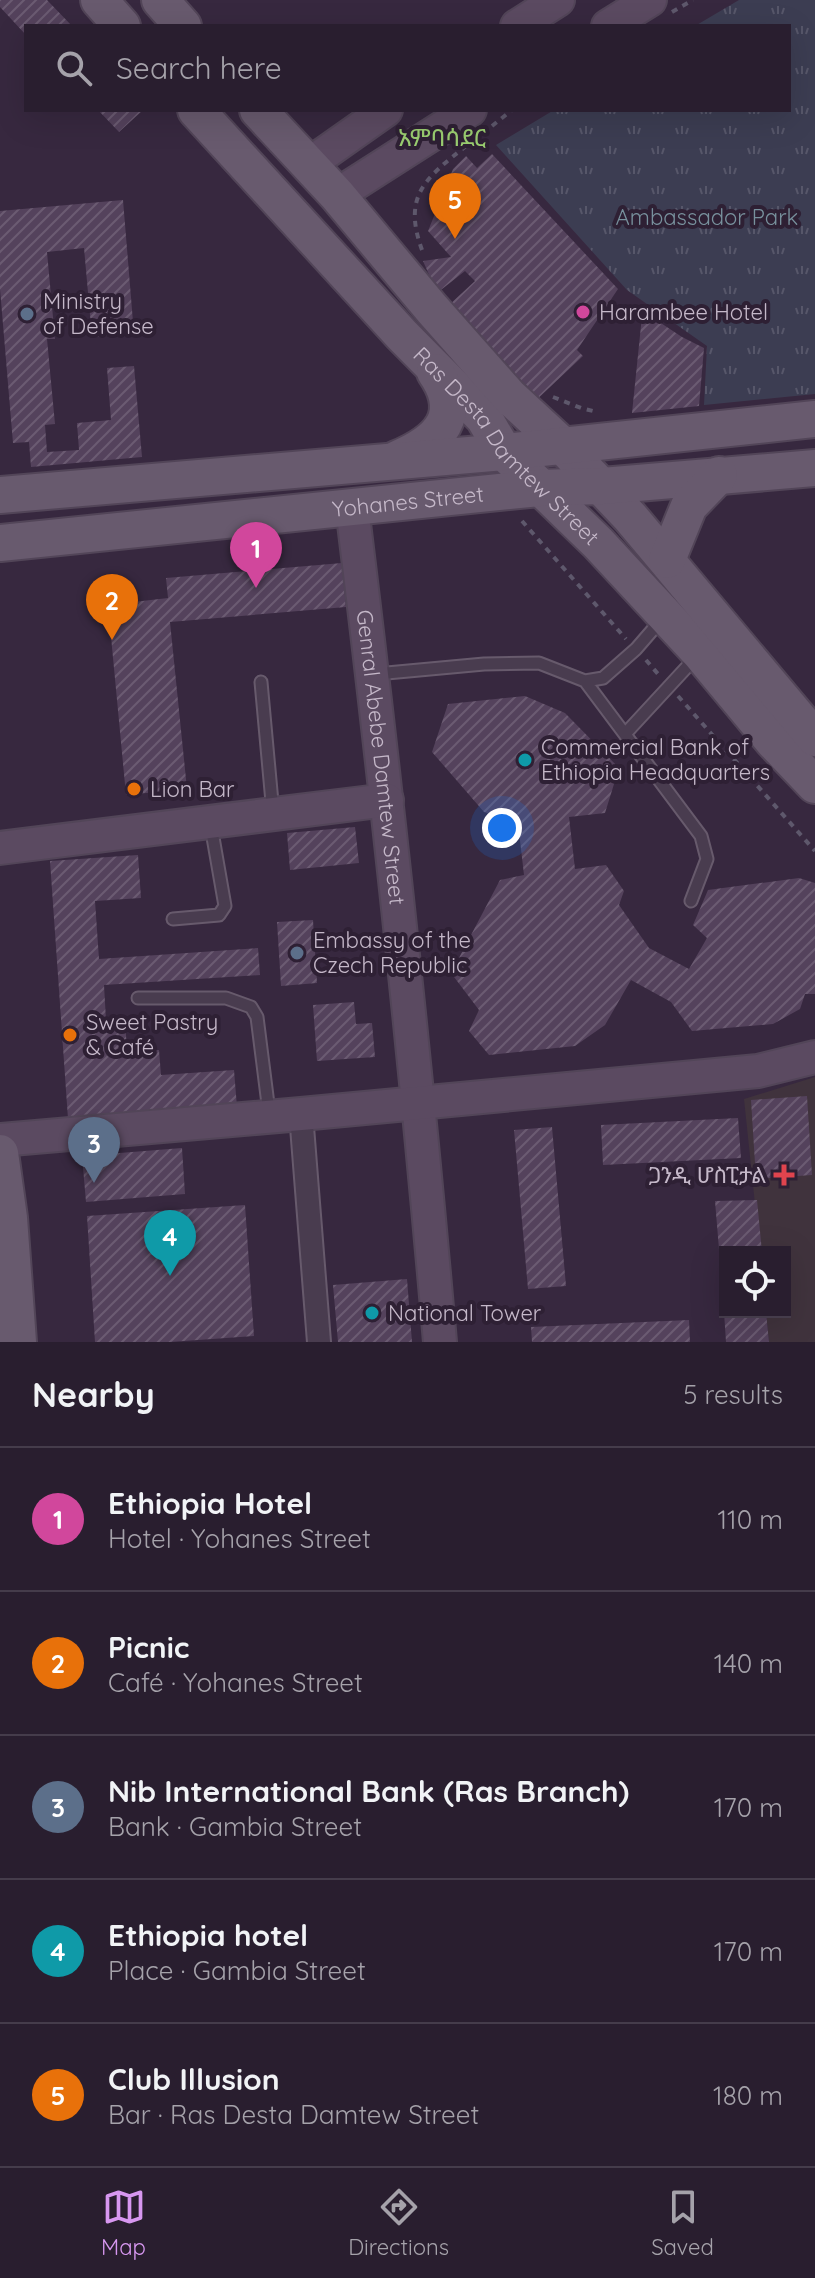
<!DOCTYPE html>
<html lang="en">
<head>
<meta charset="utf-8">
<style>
	body { margin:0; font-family:Quicksand,"Noto Sans Ethiopic",sans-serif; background:#352b3b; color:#f1f3f6 }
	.controls { position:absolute; right:24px; bottom:24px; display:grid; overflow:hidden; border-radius:0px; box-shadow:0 8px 32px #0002 }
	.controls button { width:72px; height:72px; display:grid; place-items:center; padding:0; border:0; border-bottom:2px solid #453c4b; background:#291e2f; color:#f1f3f6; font:40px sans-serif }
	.you { position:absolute; left:502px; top:828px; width:28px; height:28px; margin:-20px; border:6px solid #fff; border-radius:50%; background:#1a73e8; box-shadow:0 0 0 12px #1a73e833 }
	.badge { display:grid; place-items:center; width:52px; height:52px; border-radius:50%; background:#d797f0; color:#fff; font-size:26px; font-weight:700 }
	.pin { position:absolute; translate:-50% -66px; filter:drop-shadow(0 2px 4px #0008) }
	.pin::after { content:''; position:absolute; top:42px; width:28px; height:24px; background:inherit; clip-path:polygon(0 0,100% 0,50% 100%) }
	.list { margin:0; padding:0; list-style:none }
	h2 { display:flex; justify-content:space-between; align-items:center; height:104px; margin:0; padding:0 32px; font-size:34px }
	h2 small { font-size:26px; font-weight:400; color:#a5a2aa }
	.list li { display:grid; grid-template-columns:52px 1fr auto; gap:24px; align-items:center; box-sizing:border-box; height:144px; padding:0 32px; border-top:2px solid #453c4b }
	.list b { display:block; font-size:30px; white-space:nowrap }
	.list p { margin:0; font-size:26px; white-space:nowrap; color:#a5a2aa }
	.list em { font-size:26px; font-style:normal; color:#a5a2aa }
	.icon { flex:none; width:44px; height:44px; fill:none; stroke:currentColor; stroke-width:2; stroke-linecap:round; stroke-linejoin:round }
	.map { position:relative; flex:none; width:815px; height:1342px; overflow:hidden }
	.search { position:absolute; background:#291e2f; box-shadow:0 8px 32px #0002; left:24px; right:24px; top:24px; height:88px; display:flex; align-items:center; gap:20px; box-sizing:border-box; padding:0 28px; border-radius:0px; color:#a5a2aa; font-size:30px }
	.sheet { height:824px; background:#291e2f }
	nav { display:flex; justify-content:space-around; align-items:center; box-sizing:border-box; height:112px; border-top:2px solid #453c4b; background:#291e2f; font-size:22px; color:#a5a2aa }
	nav a { display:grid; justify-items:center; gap:4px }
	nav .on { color:#d797f0 }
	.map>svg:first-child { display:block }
	.medical { fill:#40333d }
	.park { fill:url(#park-tufts) }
	.building { fill:url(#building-hatch) }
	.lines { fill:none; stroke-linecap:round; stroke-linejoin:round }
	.lane-casing { stroke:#675a6c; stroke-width:15 }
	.street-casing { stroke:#675a6c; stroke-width:26 }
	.secondary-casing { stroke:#524558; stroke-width:36 }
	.primary-casing { stroke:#524558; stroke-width:40 }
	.path { stroke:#5e586c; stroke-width:4; stroke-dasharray:6 6; stroke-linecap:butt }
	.lane { stroke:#493c4f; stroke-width:11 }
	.street { stroke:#493c4f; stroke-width:22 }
	.secondary { stroke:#5b4a61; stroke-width:32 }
	.primary { stroke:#685a6e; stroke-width:36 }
	.hotel-dot { fill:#d1479c; stroke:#2e2034; stroke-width:3 }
	.service-dot { fill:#5c6f8a; stroke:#2e2034; stroke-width:3 }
	.culture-dot { fill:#0f9aa8; stroke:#2e2034; stroke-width:3 }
	.food-dot { fill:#e8710a; stroke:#2e2034; stroke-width:3 }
	.health-dot { fill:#e0444e; stroke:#2e2034; stroke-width:3 }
	.labels { text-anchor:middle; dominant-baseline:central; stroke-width:8; stroke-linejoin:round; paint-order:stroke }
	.park-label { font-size:22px; fill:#78919d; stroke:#2e2034 }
	.poi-label { font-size:22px; fill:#c5b8c9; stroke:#2e2034; text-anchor:start }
	.street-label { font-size:22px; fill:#c5b8c9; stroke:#2e2034 }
	.neighbourhood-label { font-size:24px; fill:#9acd70; stroke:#2e2034 }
</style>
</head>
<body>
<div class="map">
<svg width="815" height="1342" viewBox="0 0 815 1342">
	<defs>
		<pattern id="park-tufts" width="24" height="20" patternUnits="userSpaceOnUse" patternTransform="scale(2)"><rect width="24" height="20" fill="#3c3d52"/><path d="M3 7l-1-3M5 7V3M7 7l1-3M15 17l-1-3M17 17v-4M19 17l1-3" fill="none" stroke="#57576a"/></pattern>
		<pattern id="building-hatch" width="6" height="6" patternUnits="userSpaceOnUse" patternTransform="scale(2)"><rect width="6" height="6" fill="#54425c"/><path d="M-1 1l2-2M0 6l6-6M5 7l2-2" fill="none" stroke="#6b5b72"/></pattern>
	</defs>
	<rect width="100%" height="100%" fill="#37283f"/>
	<path class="medical" d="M815 1077V1342H769L766 1312H785V1252H760L744 1099Z"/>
	<path class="park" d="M739 0H815V394L704 405 707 346 627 290 496 145 554 110H789V26H695Z"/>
	<path class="building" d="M0 0H47L72 26H26V35L0 7Z
		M98 110H143L119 132Z
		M492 154 618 289 577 350 583 356 533 403 502 371 508 365 449 305 475 281 465 271 437 293 423 261 451 257 428 231 453 169 466 156 477 168Z
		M123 200 134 334 92 337 84 248 47 252 55 339H47L55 424 45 425 47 452 79 450 77 423 111 420 107 368 134 366 142 457 31 467 29 442 13 443 0 289V211Z
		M632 304 682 337 704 348 699 406 632 413 642 316 628 314Z
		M342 563 346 607 170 622 187 789 126 795 108 605 168 598 166 578Z
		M525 696 565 713 619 768 605 813 569 817 575 869 606 865 624 891 619 905 649 948 689 969 707 938 693 925 708 890 799 878 815 883V994H805L800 1009 773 1024 692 1031 671 1002 631 980 605 1025 575 1046 489 1055 469 1031 479 1010 451 973 500 880 524 875 518 823 484 812 432 752 448 704Z
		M355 827 359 863 290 870 287 833Z
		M138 855 141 898 95 901 99 959 258 948 260 975 104 985 106 1020 125 1018 127 1052 159 1050 161 1075 234 1070 237 1107 68 1119 50 861Z
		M313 920 317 983 281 986 277 922Z
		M354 1002 356 1024 372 1023 375 1057 317 1061 313 1005Z
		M807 1096 812 1175 756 1179 751 1100Z
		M738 1118 741 1158 603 1165 601 1125Z
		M552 1127 566 1286 528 1289 514 1130Z
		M182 1148 185 1194 86 1202 82 1156Z
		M757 1200 762 1252H725V1297H723L715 1201Z
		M245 1205 254 1336 170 1342H95L87 1216Z
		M407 1279 412 1342H338L333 1285Z
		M724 1312H766L769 1342H726Z
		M689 1320 690 1342H532L531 1327Z"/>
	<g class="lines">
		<defs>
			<path id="lane" d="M376 674 484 664 539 663 585 681 603 678 636 649 662 619
				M585 681 701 836 707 859 691 901
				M261 682 273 813
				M625 734 698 655
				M173 919 219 915 225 906 211 826
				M138 998H226L251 1007 257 1017 269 1112"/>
			<path id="street" d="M301 1114 319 1342"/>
			<g id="secondary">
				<path d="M517 26 558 0"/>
				<path d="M608 26 650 0"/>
				<path d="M308 165 386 110"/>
				<path d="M337 195 470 110"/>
				<path id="s1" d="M352 507C386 785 416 1063 440 1342"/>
				<path d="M0 848 387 800"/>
				<path d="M0 1140 301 1114 758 1071 815 1057"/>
			</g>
			<g id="primary">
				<path d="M99 0 122 26"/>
				<path d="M160 0 183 26"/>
				<path id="s2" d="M196 110 402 335 484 418 504 452 598 543 700 653 773 741 815 785"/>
				<path d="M258 110 337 195 432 309 509 396 562 445 630 517 815 738"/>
				<path d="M397 459C440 441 465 415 435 372"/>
				<path d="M0 495 504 452 815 419"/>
				<path id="s3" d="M0 543 539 488 602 486 815 468"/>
				<path d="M667 560 689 506 719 475"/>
				<path d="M0 1153 9 1218 18 1342"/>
			</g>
		</defs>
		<use href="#lane" class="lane-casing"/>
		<use href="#street" class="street-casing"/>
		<use href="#secondary" class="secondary-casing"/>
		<use href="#primary" class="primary-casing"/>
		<path class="path" d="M672 12 693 0
			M492 126 512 110
			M422 250C402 195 426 178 466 146
			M553 397 581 408 597 412
			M522 521 626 639
			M646 660 658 674
			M678 696 815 851"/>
		<use href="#lane" class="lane"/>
		<use href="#street" class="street"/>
		<use href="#secondary" class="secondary"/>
		<use href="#primary" class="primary"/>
	</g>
	<circle class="hotel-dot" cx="583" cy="312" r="8"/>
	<g class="service-dot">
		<circle cx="27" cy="314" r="8"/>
		<circle cx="297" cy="953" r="8"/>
	</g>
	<g class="culture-dot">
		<circle cx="525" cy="760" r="8"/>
		<circle cx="372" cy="1313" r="8"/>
	</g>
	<g class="food-dot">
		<circle cx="134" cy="789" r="8"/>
		<circle cx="70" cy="1035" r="8"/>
	</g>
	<path class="health-dot" d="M780 1163h8v8h8v8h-8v8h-8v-8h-8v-8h8z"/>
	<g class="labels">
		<g class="park-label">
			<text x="707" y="217">Ambassador Park</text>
		</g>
		<g class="poi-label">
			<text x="43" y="301">Ministry<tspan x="43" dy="25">of Defense</tspan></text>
			<text x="599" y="312">Harambee Hotel</text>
			<text x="541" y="747">Commercial Bank of<tspan x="541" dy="25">Ethiopia Headquarters</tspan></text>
			<text x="150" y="789">Lion Bar</text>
			<text x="313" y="940">Embassy of the<tspan x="313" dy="25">Czech Republic</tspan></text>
			<text x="86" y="1022">Sweet Pastry<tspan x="86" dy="25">&amp; Café</tspan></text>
			<text x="766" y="1175" text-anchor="end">ጋንዲ ሆስፒታል</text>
			<text x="388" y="1313">National Tower</text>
		</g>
		<g class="street-label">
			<text stroke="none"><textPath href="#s2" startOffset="458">Ras Desta Damtew Street</textPath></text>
			<text stroke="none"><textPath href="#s3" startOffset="410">Yohanes Street</textPath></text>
			<text stroke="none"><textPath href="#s1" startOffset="252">Genral Abebe Damtew Street</textPath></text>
		</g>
		<g class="neighbourhood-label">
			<text x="442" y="137">አምባሳደር</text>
		</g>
	</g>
</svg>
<div class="controls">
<button><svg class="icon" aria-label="locate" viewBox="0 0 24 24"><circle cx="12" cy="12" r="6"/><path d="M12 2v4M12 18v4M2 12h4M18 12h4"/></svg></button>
</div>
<div class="you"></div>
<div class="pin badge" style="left:256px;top:588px;background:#d1479c">1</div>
<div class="pin badge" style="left:112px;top:640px;background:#e8710a">2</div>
<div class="pin badge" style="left:94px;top:1183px;background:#5c6f8a">3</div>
<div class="pin badge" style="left:170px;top:1276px;background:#0f9aa8">4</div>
<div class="pin badge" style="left:455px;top:239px;background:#e8710a">5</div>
<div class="search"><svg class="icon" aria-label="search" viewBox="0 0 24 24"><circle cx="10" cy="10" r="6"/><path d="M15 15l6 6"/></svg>Search here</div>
</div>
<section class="sheet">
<h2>Nearby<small>5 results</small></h2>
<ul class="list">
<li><span class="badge" style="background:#d1479c">1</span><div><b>Ethiopia Hotel</b><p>Hotel · Yohanes Street</p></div><em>110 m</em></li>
<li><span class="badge" style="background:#e8710a">2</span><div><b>Picnic</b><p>Café · Yohanes Street</p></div><em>140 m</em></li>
<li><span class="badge" style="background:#5c6f8a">3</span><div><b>Nib International Bank (Ras Branch)</b><p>Bank · Gambia Street</p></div><em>170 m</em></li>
<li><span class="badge" style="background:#0f9aa8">4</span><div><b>Ethiopia hotel</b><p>Place · Gambia Street</p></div><em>170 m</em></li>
<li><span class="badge" style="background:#e8710a">5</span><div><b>Club Illusion</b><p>Bar · Ras Desta Damtew Street</p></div><em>180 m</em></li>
</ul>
</section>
<nav>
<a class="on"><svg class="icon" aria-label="map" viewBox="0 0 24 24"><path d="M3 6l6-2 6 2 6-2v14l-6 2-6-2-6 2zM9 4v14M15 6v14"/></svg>Map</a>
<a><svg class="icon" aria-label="directions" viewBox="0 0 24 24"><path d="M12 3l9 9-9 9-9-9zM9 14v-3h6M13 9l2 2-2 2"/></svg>Directions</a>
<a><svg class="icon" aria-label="saved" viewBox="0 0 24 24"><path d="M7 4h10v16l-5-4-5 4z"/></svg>Saved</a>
</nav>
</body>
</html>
